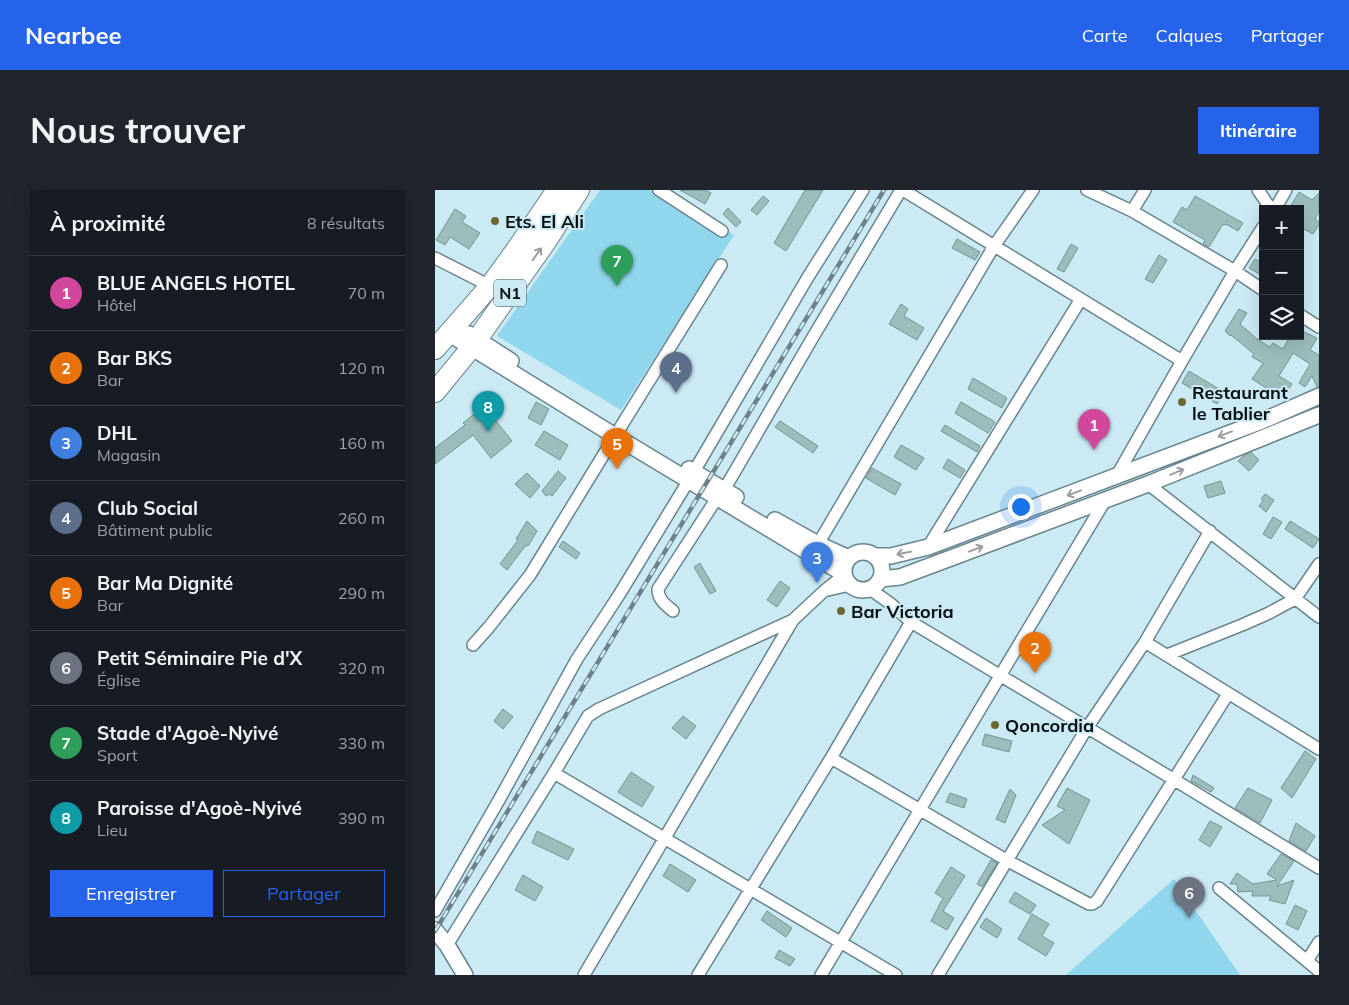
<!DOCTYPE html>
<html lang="fr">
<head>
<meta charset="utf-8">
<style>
	body { margin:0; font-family:Mulish,sans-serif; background:#20242c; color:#f1f3f6 }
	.controls { position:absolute; right:15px; top:15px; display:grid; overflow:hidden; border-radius:0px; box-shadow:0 5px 20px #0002 }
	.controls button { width:45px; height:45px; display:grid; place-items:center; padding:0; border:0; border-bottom:1px solid #363941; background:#171b24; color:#f1f3f6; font:25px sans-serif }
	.you { position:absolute; left:585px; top:316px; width:18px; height:18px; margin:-12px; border:4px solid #fff; border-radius:50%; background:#1a73e8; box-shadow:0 0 0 8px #1a73e833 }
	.badge { display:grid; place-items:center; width:32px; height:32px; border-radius:50%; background:#2563eb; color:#fff; font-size:16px; font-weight:700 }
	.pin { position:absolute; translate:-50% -41px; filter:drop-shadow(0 1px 2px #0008) }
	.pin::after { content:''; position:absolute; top:26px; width:18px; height:15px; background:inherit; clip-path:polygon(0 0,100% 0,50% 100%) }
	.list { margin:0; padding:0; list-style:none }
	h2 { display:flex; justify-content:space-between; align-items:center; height:65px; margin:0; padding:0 20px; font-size:21px }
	h2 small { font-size:16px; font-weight:400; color:#9ea1a6 }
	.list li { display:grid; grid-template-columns:32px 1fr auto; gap:15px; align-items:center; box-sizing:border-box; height:75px; padding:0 20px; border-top:1px solid #363941 }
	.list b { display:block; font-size:19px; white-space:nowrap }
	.list p { margin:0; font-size:16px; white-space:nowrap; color:#9ea1a6 }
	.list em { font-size:16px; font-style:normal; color:#9ea1a6 }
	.actions { display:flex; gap:10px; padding:15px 20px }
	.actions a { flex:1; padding:11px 0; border:1px solid #2563eb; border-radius:0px; text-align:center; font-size:18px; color:#2563eb }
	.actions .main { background:#2563eb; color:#fff }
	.icon { flex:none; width:28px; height:28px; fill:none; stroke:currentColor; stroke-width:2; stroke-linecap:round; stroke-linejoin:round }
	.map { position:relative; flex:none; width:884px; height:785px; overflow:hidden; border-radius:0px }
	header { display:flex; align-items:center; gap:30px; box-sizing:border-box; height:70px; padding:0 25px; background:#2563eb; color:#fff }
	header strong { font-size:24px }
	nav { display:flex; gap:28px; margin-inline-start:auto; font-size:18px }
	.intro { display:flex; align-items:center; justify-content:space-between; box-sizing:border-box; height:120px; padding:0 30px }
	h1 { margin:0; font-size:35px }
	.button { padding:12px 22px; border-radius:0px; background:#2563eb; color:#fff; font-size:18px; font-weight:700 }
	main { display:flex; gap:30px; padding:0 30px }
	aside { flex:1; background:#171b24; border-radius:0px; box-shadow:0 5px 20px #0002 }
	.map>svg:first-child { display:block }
	.green { fill:#90d6ec }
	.building { fill:#9cbdbc; stroke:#759494 }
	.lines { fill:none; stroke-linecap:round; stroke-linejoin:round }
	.street-casing { stroke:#69858e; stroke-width:14 }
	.secondary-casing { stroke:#69858e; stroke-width:18 }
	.highway-casing { stroke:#69858e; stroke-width:22 }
	.street { stroke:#fff; stroke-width:11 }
	.secondary { stroke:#fff; stroke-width:15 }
	.highway { stroke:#fff; stroke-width:20 }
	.rail-casing { stroke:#6d8288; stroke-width:4.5 }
	.rail { stroke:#cbeaf4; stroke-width:2.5; stroke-dasharray:8; stroke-linecap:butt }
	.oneway { stroke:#9b9fa0 }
	.poi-dot { fill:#6d6733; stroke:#cbeaf4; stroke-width:2 }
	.labels { text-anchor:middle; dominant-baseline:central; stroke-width:4; stroke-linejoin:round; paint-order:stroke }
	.shield { fill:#cbeaf4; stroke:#405055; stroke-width:1 }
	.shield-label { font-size:16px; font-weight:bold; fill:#050e11 }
	.poi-label { font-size:18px; font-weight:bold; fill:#050e11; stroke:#cbeaf4; text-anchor:start }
</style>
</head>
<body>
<header>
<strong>Nearbee</strong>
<nav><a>Carte</a><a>Calques</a><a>Partager</a></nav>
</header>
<div class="intro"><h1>Nous trouver</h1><a class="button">Itinéraire</a></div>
<main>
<aside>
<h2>À proximité<small>8 résultats</small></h2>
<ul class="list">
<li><span class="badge" style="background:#d1479c">1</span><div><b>BLUE ANGELS HOTEL</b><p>Hôtel</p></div><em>70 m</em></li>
<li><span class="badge" style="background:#e8710a">2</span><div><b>Bar BKS</b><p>Bar</p></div><em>120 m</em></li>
<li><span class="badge" style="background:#3f7fe0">3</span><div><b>DHL</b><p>Magasin</p></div><em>160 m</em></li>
<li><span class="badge" style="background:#5c6f8a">4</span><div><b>Club Social</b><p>Bâtiment public</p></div><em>260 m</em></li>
<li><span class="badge" style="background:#e8710a">5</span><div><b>Bar Ma Dignité</b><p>Bar</p></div><em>290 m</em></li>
<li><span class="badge" style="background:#6b7280">6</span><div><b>Petit Séminaire Pie d'X</b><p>Église</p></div><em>320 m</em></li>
<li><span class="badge" style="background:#2e9e5b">7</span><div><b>Stade d'Agoè-Nyivé</b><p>Sport</p></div><em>330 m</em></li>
<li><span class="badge" style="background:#0f9aa8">8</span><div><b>Paroisse d'Agoè-Nyivé</b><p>Lieu</p></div><em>390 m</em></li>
</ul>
<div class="actions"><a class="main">Enregistrer</a><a>Partager</a></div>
</aside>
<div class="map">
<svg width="884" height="785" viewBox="0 0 884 785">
	<rect width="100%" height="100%" fill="#cbeaf4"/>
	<path class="green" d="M165 0H227L299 45 186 220 62 146Z
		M739 689 805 785H631Z"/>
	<path class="building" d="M245 0H270L276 3 270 14Z
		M370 0H388L351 61 339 53Z
		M864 2 877 10 884 3V22L880 29 884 32V35L878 44 865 37V19H854Z
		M328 6 334 11 322 25 316 20Z
		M760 6 808 33 803 41 791 34 790 35 788 34 774 57 768 54 770 50 738 32 747 17 752 20Z
		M293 18 306 32 301 37 288 24Z
		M20 19 31 26 27 32 45 43 34 59 15 47 10 55 1 50Z
		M522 49 545 62 540 70 517 58Z
		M636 54 643 58 629 82 622 79Z
		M724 65 732 70 718 93 710 89Z
		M820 69 828 74V86L814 78Z
		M466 114 473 119 469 126 489 138 482 150 454 134Z
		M804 119 812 123 805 134 822 149 835 157 838 153 848 159 855 146H865V140L882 148 875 160 884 165V197H882L877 186 870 197 864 193 875 174 858 163 844 186 857 194 849 206 843 203 842 205 817 189 828 173 817 167 819 164 796 145 795 146 790 141Z
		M754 181 789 202 782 214 747 193Z
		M538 188 572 208 567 218 533 199Z
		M101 212 114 219 106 235 93 228Z
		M526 212 560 232 553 243 520 223Z
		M49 216 77 251 56 268 38 245 0 274V258L30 235 28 233Z
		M345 231 383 256 378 263 340 237Z
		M510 235 545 256 542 262 506 241Z
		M109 241 133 255 125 270 100 255Z
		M466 255 489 268 481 280 459 267Z
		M816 262 824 270 814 281 803 271 808 266Z
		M513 269 530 280 525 288 508 278Z
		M437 278 466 294 460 305 431 288Z
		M123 281 131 288 117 306 114 304 111 306 107 301Z
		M92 283 105 296 95 308 80 294Z
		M786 291 790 303 773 308 769 296Z
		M830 304 839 310 831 322 824 316 828 311 826 309Z
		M838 327 847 332 836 349 828 344Z
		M92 331 102 341 93 356 91 355 72 380 65 374 83 350 81 349Z
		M855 331 884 349 878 358 850 339Z
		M128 351 145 363 141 369 124 357Z
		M265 373 281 401 275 404 259 377Z
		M345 391 355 398 342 417 332 410Z
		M68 519 78 527 68 539 59 531Z
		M248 526 261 536 251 549 237 538Z
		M550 544 577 551 574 562 547 555Z
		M870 561 881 569 857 608 846 598Z
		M196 582 219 597 207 617 183 602Z
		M758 585 779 598 776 602 756 591Z
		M632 598 655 610 634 654 607 635 630 620 622 616Z
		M813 598 837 610 825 633 800 618Z
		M575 599 581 605 570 633 561 629Z
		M515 603 532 609 529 618 511 612Z
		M775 631 787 637 775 657 764 650Z
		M861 633 880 646 871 661 854 651Z
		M102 641 139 659 133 670 97 653Z
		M846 664 859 671 842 696 859 690 850 714 834 710 836 706H817L818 701 803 702 802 694H795L802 683 818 694 842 690 832 684Z
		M556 670 562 673 547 697 542 694Z
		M235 674 261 690 253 702 228 686Z
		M516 677 530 686 508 721 519 728 512 740 496 731 508 708 500 703Z
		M88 685 108 697 100 711 80 700Z
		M580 702 601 715 595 724 574 712Z
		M860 715 872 721 863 740 851 734Z
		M332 721 357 738 351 747 326 730Z
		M597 724 614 734 607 746 619 753 611 766 583 749Z
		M551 728 567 739 562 748 545 737Z
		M344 760 360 769 355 776 340 768Z"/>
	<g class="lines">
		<defs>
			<path id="street" d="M224 0 287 41
				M468 0 747 171 681 287
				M652 0 697 21 800 81 828 100
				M823 0 836 19
				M840 19 851 0
				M697 21 710 0
				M0 68 55 96
				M865 125 884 137
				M747 171 800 81 828 37
				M185 238 286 75
				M713 294 884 427
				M289 300 378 147 466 0
				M383 354 559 56 598 0
				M493 357 646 109
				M435 399 456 414 476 432 738 589 884 678
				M393 400 415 395
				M238 421C231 415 223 410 223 399L282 308
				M710 452 884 559
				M38 455 54 437 95 385 180 246
				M732 465 807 435 832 424 860 409 884 374
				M396 568 573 671 654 714H657L662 711 793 504
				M119 583 461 785
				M784 698 872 771
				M0 721 64 610 142 469 184 405 254 290 373 87 428 0
				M884 752 872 771 884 781
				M12 755 119 583 153 526 164 519 358 430 389 401 409 385
				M149 785 358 430
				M263 785 396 568 476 432
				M386 785 671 309
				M503 785 652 538 710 452 775 341"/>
			<path id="secondary" d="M13 143 180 246 409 384
				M34 144 76 171
				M254 279 301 307
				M340 330 383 354 414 368
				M409 381a19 19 0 1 1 38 0a19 19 0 1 1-38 0Z
				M440 366H456L493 357 827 231 884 206
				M445 389 465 387 524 365 713 294 884 225
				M0 740 12 755 30 785"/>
			<path id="highway" d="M0 159 55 96 81 60 122 0
				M0 202 36 158 110 53 144 0"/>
		</defs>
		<use href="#street" class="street-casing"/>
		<use href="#secondary" class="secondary-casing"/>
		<use href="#highway" class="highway-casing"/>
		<use href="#street" class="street"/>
		<use href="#secondary" class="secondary"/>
		<use href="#highway" class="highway"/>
		<defs>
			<path id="rail" d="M0 741 449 0"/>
		</defs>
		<use href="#rail" class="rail-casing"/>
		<use href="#rail" class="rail"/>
	</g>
	<defs><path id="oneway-shaft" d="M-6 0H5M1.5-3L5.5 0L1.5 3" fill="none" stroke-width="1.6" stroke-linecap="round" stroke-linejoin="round" transform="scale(1.25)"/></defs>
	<g class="oneway">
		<use href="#oneway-shaft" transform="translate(102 64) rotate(-55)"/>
		<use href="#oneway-shaft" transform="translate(790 244) rotate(159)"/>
		<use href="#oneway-shaft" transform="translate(742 282) rotate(-22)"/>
		<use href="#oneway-shaft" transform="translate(639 303) rotate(159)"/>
		<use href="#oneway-shaft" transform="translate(541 359) rotate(-21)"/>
		<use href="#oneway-shaft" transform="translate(469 363) rotate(168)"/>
	</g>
	<g class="poi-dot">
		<circle cx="60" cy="31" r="5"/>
		<circle cx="747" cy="212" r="5"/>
		<circle cx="406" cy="421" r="5"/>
		<circle cx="560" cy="535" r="5"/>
	</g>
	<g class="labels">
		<rect class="shield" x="59" y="89.5" width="32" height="27" rx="4"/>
		<g class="shield-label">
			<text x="75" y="103">N1</text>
		</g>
		<g class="poi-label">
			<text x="70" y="31">Ets. El Ali</text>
			<text x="757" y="202">Restaurant<tspan x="757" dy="21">le Tablier</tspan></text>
			<text x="416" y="421">Bar Victoria</text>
			<text x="570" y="535">Qoncordia</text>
		</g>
	</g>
</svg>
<div class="controls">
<button>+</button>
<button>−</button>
<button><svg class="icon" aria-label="layers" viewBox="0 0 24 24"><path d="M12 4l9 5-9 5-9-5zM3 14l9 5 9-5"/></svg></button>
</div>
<div class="you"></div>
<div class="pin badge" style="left:659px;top:260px;background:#d1479c">1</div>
<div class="pin badge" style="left:600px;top:483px;background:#e8710a">2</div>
<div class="pin badge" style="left:382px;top:393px;background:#3f7fe0">3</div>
<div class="pin badge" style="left:241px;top:203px;background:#5c6f8a">4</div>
<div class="pin badge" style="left:182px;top:279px;background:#e8710a">5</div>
<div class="pin badge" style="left:754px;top:728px;background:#6b7280">6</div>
<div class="pin badge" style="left:182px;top:96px;background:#2e9e5b">7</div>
<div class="pin badge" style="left:53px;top:242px;background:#0f9aa8">8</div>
</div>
</main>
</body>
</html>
